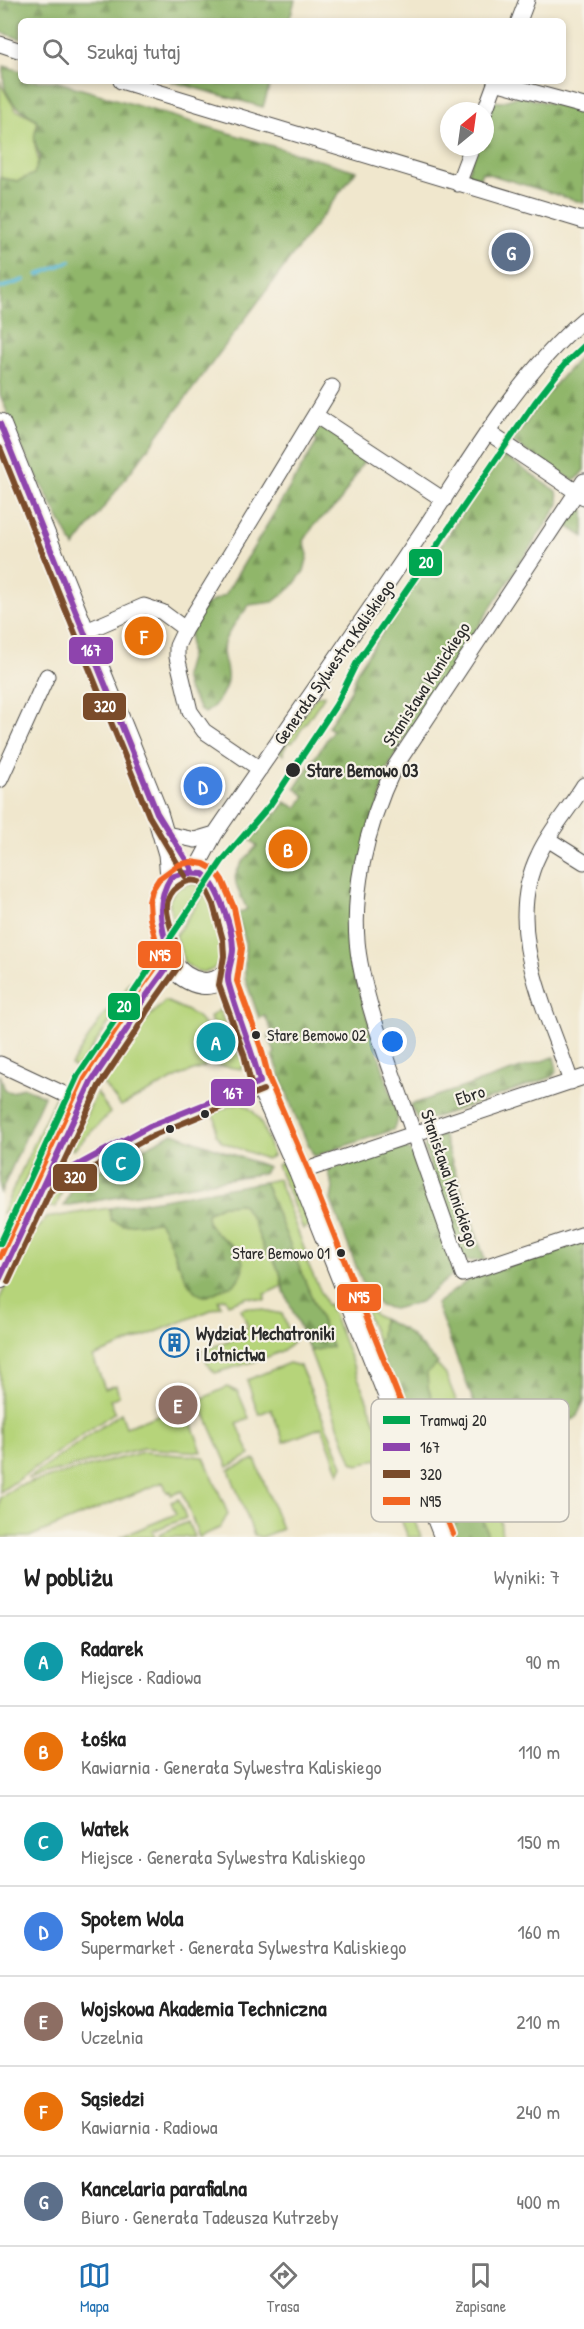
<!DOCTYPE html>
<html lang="pl">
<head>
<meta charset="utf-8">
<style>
	body { margin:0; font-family:"Patrick Hand",sans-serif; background:#f6f6f6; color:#222 }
	.compass { position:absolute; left:440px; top:102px; width:54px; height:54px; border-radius:50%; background:#fff; box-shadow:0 3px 9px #0003; rotate:29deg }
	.you { position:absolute; left:393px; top:1042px; width:21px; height:21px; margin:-15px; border:4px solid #fff; border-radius:50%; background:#1a73e8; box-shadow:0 0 0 9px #1a73e833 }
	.badge { display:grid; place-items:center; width:39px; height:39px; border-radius:50%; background:#1f6fb2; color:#fff; font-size:20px; font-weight:700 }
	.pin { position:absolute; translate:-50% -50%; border:3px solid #fff; box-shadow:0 2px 6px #0006 }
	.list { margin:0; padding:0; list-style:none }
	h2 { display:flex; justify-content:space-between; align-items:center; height:78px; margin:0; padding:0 24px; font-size:26px }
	h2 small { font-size:20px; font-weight:400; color:#767676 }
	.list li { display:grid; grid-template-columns:39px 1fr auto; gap:18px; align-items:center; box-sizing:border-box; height:90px; padding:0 24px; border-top:2px solid #e0e0e0 }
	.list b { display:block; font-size:22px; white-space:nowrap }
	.list p { margin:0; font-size:20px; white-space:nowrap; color:#767676 }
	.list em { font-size:20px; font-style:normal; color:#767676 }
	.icon { flex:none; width:33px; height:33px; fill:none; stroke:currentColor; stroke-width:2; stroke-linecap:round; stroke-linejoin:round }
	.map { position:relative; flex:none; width:584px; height:1537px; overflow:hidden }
	.search { position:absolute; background:#fff; box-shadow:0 3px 9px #0003; left:18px; right:18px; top:18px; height:66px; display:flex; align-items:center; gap:15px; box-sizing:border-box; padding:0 21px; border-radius:9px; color:#767676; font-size:22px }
	.sheet { height:708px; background:#fff }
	nav { display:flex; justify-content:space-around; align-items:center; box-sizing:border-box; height:84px; border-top:2px solid #e0e0e0; background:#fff; font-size:16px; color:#767676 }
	nav a { display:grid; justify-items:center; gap:3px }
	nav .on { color:#1f6fb2 }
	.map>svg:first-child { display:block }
	.green { fill:#b6d47a; stroke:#708052; stroke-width:1.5 }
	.forest { fill:url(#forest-firs); stroke:#5e704a; stroke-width:1.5 }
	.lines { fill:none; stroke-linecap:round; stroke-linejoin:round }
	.stream { stroke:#58b8d6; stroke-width:4 }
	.street-casing { stroke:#494743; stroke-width:17 }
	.secondary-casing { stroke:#494743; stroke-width:23 }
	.street { stroke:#fff; stroke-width:15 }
	.secondary { stroke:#fff; stroke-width:21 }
	.bus-1-casing { stroke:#f7f3e8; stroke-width:10 }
	.bus-2-casing { stroke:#f7f3e8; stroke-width:10 }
	.bus-3-casing { stroke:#f7f3e8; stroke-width:10 }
	.bus-1 { stroke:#8e44ad; stroke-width:6 }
	.bus-2 { stroke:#7a4b2a; stroke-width:6 }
	.bus-3 { stroke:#f26522; stroke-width:6 }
	.tram-1-casing { stroke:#f7f3e8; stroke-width:10 }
	.tram-1 { stroke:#00a651; stroke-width:6 }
	.stop-dot { fill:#2b2b2b; stroke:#f7f3e8; stroke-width:2 }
	.labels { text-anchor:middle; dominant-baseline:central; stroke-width:4.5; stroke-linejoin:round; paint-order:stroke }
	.bus-label { font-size:16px; fill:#2b2b2b; stroke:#f7f3e8; text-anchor:start }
	.street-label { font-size:18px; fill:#2b2b2b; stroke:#f7f3e8 }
	.stop-label { font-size:18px; font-weight:bold; fill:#2b2b2b; stroke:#f7f3e8; text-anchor:start }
	.poi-label { font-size:18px; font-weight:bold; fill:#2b2b2b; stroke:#f7f3e8; text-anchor:start }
	.key { fill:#f7f3e8; stroke:#bab7af; stroke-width:1.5 }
	.key-label { font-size:16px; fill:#2b2b2b }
	.line-badge { stroke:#f7f3e8; stroke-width:2 }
	.badge-label { font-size:16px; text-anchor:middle; font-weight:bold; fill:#fff }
</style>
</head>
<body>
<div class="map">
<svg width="584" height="1537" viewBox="0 0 584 1537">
	<defs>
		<pattern id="forest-firs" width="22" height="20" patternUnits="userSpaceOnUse" patternTransform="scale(1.5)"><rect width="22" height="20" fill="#90b66a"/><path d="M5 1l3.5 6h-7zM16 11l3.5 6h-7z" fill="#769457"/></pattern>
	</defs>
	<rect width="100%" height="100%" fill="#f7f3e8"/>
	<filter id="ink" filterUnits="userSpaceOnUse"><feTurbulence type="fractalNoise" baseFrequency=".0167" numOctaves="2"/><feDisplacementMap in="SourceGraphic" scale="12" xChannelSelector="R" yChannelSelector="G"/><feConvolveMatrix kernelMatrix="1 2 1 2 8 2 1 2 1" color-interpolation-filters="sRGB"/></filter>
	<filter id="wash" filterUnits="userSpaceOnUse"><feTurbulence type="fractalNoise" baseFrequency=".008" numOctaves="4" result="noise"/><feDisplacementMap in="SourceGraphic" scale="24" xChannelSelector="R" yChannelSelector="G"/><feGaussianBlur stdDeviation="1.35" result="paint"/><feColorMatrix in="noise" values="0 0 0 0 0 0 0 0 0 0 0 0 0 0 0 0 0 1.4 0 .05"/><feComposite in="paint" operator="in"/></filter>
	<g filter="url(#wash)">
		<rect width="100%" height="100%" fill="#f0e7cd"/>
		<path class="green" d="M0 80 1 85 16 110 36 119C39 127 35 131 35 139 33 154 43 155 35 174L18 181 0 178Z
			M325 695 292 743 289 741 283 751 284 755 279 752 317 696Z
			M192 883 201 887 174 926 169 900 176 889Z
			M206 891C213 907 233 963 209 971 199 974 191 968 184 962L176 935Z
			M129 982 135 984 78 1069 71 1065 102 1017 123 995Z
			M165 1001C208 1019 209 1020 205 1067L182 1075 121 1106 101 1081 138 1028Z
			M219 1010 244 1064 241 1069 214 1065 215 1033 210 1017Z
			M97 1092 110 1113 73 1150 71 1148Z
			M55 1098 60 1104 10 1213H2Z
			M242 1104C262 1112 266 1137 273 1156L266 1159 222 1142 216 1134V1121L212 1114 229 1106Z
			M62 1110 64 1121 22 1213H17Z
			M283 1162 309 1226 303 1229 277 1165Z
			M67 1179 56 1207H44L56 1185Z
			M278 1179 308 1259 306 1260 327 1305 329 1304 421 1537H408L377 1459 358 1465 352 1462 310 1351 332 1347 264 1182Z
			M242 1204 252 1218 265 1251 270 1255 280 1272 282 1286 265 1294V1300L248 1297 228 1304 225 1298 218 1300 221 1306 93 1357 105 1389 116 1385 119 1396 110 1400 115 1412 0 1492V1298L26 1242 46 1218 109 1208 110 1214 159 1221 168 1235 177 1262 208 1296 223 1286 233 1246C220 1236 206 1230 207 1213L222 1205Z
			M362 1301 376 1316 411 1335 446 1375 499 1508 502 1537H453Z
			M248 1307 282 1314 293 1342C284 1356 233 1367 215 1373L208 1365 203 1351 240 1336 239 1332 248 1327 241 1309Z
			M289 1363 300 1366 343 1465 339 1473 322 1427 284 1442 271 1409 259 1414 257 1410 247 1380Z
			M227 1387 238 1392 249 1418 237 1423 250 1455 228 1467 199 1400Z
			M177 1408 189 1416 202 1452 143 1448 27 1479 121 1413 126 1427Z
			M143 1452 204 1457 228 1514 220 1528 199 1537 182 1491 171 1495 170 1491 167 1492 163 1482 29 1537H0V1498L17 1486Z
			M255 1459 282 1529 261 1537 254 1535 229 1470Z
			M179 1499 186 1518 152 1531 155 1537H120L176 1514 171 1502Z
			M188 1522 194 1537H160L159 1534Z"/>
		<path class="forest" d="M0 0H295L289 21H21V39L0 32Z
			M4 66 21 71V81H55L356 171 74 547 20 444 0 394V178L18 181 34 174 40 157C36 146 31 136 38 125L36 119C15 107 0 98 4 66Z
			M170 81H271L263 107Z
			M519 96 584 111V203L482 172 480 178 468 174 475 147H485V120L492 101 501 102Z
			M584 352V470L577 479 572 480 512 442 546 395Z
			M327 428 367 456 339 503 314 525 304 541 308 555 304 571 292 587 273 602 249 605C241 616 230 628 225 640 220 653 226 661 227 673 229 687 217 706 205 713L201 711 187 688 184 676 190 655V633L203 606 225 595 317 442 313 435 317 429Z
			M502 454 557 492 559 504 403 741 387 770 351 921V952L356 980 398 1118 393 1130 314 1156 298 1123 273 1055 275 1053 268 1036 273 1034 265 1016 259 1018 245 978V939L237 914 247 909C230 874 230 876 257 846L247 836 270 810 276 815 285 802 297 808 305 796 295 788 333 730 328 727 351 690 357 671Z
			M580 509 584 510V537L564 524 571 513Z
			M554 1057 557 1070 552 1077 427 1120 417 1118 410 1105Z
			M0 1074 5 1091 13 1092 23 1087 44 1096 0 1194Z
			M173 1133 268 1167 264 1173 64 1206 74 1185 83 1179Z
			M443 1135 485 1260 468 1261 461 1258 424 1148 429 1140Z
			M400 1144C403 1147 409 1149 411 1152 425 1167 451 1254 452 1275L420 1302 394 1309 380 1306 364 1287 331 1200 333 1188 328 1170Z
			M264 1182 266 1186 332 1347 310 1351 284 1291 280 1272 270 1255 265 1251 252 1219 242 1204 222 1205 207 1213 208 1224C223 1245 260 1253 234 1285 224 1286 211 1297 204 1296 183 1293 172 1237 159 1222L123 1225 111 1220 109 1208Z
			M584 1241V1401L576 1418 561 1425 529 1423 488 1439 436 1304 470 1279Z
			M382 1319 403 1329 438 1363 427 1373 428 1387 445 1438 460 1458 465 1473 475 1486 488 1537H453L419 1450 425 1445C427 1429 414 1425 407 1414 393 1394 386 1366 376 1344L381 1338Z"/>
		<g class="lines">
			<path class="stream" d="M38 275 70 261
				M0 288 24 280"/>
		</g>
	</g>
	<g filter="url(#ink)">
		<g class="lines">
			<defs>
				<path id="street" d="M519 21 527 0
					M0 44 21 51
					M121 81 584 221
					M495 82 584 106
					M485 111 496 81
					M458 184 472 147
					M315 415 444 500
					M489 433 584 497
					M584 481 394 768C367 824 348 900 360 963 369 1012 387 1059 404 1106 424 1162 443 1218 463 1274L584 1234
					M185 629 332 387
					M84 632 144 606 162 612 185 629 177 646V657L190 711 204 731 260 769
					M0 780 47 676
					M171 835 195 840 215 834
					M549 840 584 862
					M195 871 215 834C283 734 353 635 420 535 469 462 517 376 584 319
					M0 1064 81 1102
					M571 1082C547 1010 502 928 539 854 550 830 570 808 584 785
					M300 1172 584 1077"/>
				<path id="secondary" d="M0 424 157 813 169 854 171 877
					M195 871C202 874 211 876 215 883 222 896 236 950 231 964 221 995 184 985 171 962 163 930 149 905 171 877Z
					M227 973 228 983 253 1051 260 1082 300 1172 445 1537
					M0 1278 91 1082 129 1026 139 1006 171 962"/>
			</defs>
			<use href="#street" class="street-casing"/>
			<use href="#secondary" class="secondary-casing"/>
			<use href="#street" class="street"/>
			<use href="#secondary" class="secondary"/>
			<defs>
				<path id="bus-1" d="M0 424 157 813 193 871
					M171 962C163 931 153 906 171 877L184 873 203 874C218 885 233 930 233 949 233 961 225 973 229 985 238 1018 252 1049 260 1082
					M45 1183 150 1126 260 1082
					M0 1278 91 1082 129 1026 139 1006 171 962"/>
				<path id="bus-2" d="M0 448 149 816 185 876
					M50 1191 154 1135 263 1090
					M8 1282 99 1086 136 1031 147 1011 179 966C183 940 149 905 180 885 187 880 195 879 203 883L213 904 223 940 224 956 219 985 244 1054 251 1084"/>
				<path id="bus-3" d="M0 1257 83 1078 121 1021 131 1001 161 960 150 918 149 902 152 890 159 879 178 865 191 862 204 864 215 870 222 880 234 908 242 948 237 981 261 1048 269 1079 308 1169 453 1534"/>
			</defs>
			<use href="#bus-1" class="bus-1-casing"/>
			<use href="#bus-2" class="bus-2-casing"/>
			<use href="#bus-3" class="bus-3-casing"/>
			<use href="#bus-1" class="bus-1"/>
			<use href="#bus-2" class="bus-2"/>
			<use href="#bus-3" class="bus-3"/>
			<defs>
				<path id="tram-1" d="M0 1244 78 1075 222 861 270 805 336 705 356 664 536 401 565 364 584 346"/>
			</defs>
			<use href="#tram-1" class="tram-1-casing"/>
			<use href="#tram-1" class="tram-1"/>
		</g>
	</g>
	<defs>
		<symbol id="building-ring" viewBox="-11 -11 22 22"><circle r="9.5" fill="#f7f3e8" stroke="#1f6fb2" stroke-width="1.5"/><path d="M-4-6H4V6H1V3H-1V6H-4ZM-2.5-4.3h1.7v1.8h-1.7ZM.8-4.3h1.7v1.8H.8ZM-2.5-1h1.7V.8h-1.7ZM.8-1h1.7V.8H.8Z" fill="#1f6fb2"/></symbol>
	</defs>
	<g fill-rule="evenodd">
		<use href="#building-ring" x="158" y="1326" width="33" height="33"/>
	</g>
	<g class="stop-dot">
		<circle cx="293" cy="770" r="8"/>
		<circle cx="256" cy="1035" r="5"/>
		<circle cx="205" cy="1114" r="5"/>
		<circle cx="170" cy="1129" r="5"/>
		<circle cx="341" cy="1253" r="5"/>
	</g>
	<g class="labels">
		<g class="bus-label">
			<text x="267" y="1035">Stare Bemowo 02</text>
			<text x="330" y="1253" text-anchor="end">Stare Bemowo 01</text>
		</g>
		<g class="street-label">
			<text transform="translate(334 662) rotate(-55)">Generała Sylwestra Kaliskiego</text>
			<text transform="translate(426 684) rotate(-57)">Stanisława Kunickiego</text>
			<text transform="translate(470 1095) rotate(-18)">Ebro</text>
			<text transform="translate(450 1178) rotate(71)">Stanisława Kunickiego</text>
		</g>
		<g class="stop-label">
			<text x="307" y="770">Stare Bemowo 03</text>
		</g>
		<g class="poi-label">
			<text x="196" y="1333">Wydział Mechatroniki<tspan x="196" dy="21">i Lotnictwa</tspan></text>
		</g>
	</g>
	<rect x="371" y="1399" width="198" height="123" rx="9" class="key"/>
	<rect x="383" y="1416" width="27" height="8" fill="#00a651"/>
	<rect x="383" y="1443" width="27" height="8" fill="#8e44ad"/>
	<rect x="383" y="1470" width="27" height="8" fill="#7a4b2a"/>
	<rect x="383" y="1497" width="27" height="8" fill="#f26522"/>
	<g class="key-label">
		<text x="420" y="1426">Tramwaj 20</text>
		<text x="420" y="1453">167</text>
		<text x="420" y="1480">320</text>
		<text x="420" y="1507">N95</text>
	</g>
	<g class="line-badge">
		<rect x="408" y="548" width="35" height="29" rx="6" fill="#00a651"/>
		<rect x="68" y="636" width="46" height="29" rx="6" fill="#8e44ad"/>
		<rect x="82" y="692" width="45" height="29" rx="6" fill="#7a4b2a"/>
		<rect x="137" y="940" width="45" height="29" rx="6" fill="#f26522"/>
		<rect x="107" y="992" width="34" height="29" rx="6" fill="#00a651"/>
		<rect x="210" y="1078" width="46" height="29" rx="6" fill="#8e44ad"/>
		<rect x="52" y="1163" width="46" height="29" rx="6" fill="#7a4b2a"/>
		<rect x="336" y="1283" width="46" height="29" rx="6" fill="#f26522"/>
	</g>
	<g class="badge-label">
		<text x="426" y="568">20</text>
		<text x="91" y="656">167</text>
		<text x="105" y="712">320</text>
		<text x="160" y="961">N95</text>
		<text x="124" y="1012">20</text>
		<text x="233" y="1099">167</text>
		<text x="75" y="1183">320</text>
		<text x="359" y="1303">N95</text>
	</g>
</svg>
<svg class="compass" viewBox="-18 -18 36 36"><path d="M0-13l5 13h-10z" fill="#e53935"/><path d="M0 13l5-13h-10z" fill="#767676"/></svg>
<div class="you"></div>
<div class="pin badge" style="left:216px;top:1042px;background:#0f9aa8">A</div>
<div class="pin badge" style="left:288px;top:849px;background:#e8710a">B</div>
<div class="pin badge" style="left:121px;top:1162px;background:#0f9aa8">C</div>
<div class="pin badge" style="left:203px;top:786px;background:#3f7fe0">D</div>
<div class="pin badge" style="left:178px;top:1405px;background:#8d6e63">E</div>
<div class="pin badge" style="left:144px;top:636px;background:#e8710a">F</div>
<div class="pin badge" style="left:511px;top:252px;background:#5c6f8a">G</div>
<div class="search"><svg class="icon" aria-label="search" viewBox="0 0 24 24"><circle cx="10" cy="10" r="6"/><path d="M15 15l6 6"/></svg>Szukaj tutaj</div>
</div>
<section class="sheet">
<h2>W pobliżu<small>Wyniki: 7</small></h2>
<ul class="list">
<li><span class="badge" style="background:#0f9aa8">A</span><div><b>Radarek</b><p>Miejsce · Radiowa</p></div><em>90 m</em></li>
<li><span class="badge" style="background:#e8710a">B</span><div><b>Łośka</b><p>Kawiarnia · Generała Sylwestra Kaliskiego</p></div><em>110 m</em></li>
<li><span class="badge" style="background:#0f9aa8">C</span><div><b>Watek</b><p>Miejsce · Generała Sylwestra Kaliskiego</p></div><em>150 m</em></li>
<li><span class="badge" style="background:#3f7fe0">D</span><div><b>Społem Wola</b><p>Supermarket · Generała Sylwestra Kaliskiego</p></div><em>160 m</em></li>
<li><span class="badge" style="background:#8d6e63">E</span><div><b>Wojskowa Akademia Techniczna</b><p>Uczelnia</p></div><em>210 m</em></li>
<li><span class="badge" style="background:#e8710a">F</span><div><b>Sąsiedzi</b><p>Kawiarnia · Radiowa</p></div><em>240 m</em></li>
<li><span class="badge" style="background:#5c6f8a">G</span><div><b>Kancelaria parafialna</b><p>Biuro · Generała Tadeusza Kutrzeby</p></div><em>400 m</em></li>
</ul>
</section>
<nav>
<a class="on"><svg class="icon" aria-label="map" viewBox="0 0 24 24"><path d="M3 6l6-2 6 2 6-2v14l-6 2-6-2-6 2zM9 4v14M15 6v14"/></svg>Mapa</a>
<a><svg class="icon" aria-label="directions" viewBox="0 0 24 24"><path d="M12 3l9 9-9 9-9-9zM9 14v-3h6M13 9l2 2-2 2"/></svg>Trasa</a>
<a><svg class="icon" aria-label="saved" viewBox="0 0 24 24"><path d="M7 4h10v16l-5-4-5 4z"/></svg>Zapisane</a>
</nav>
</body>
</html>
